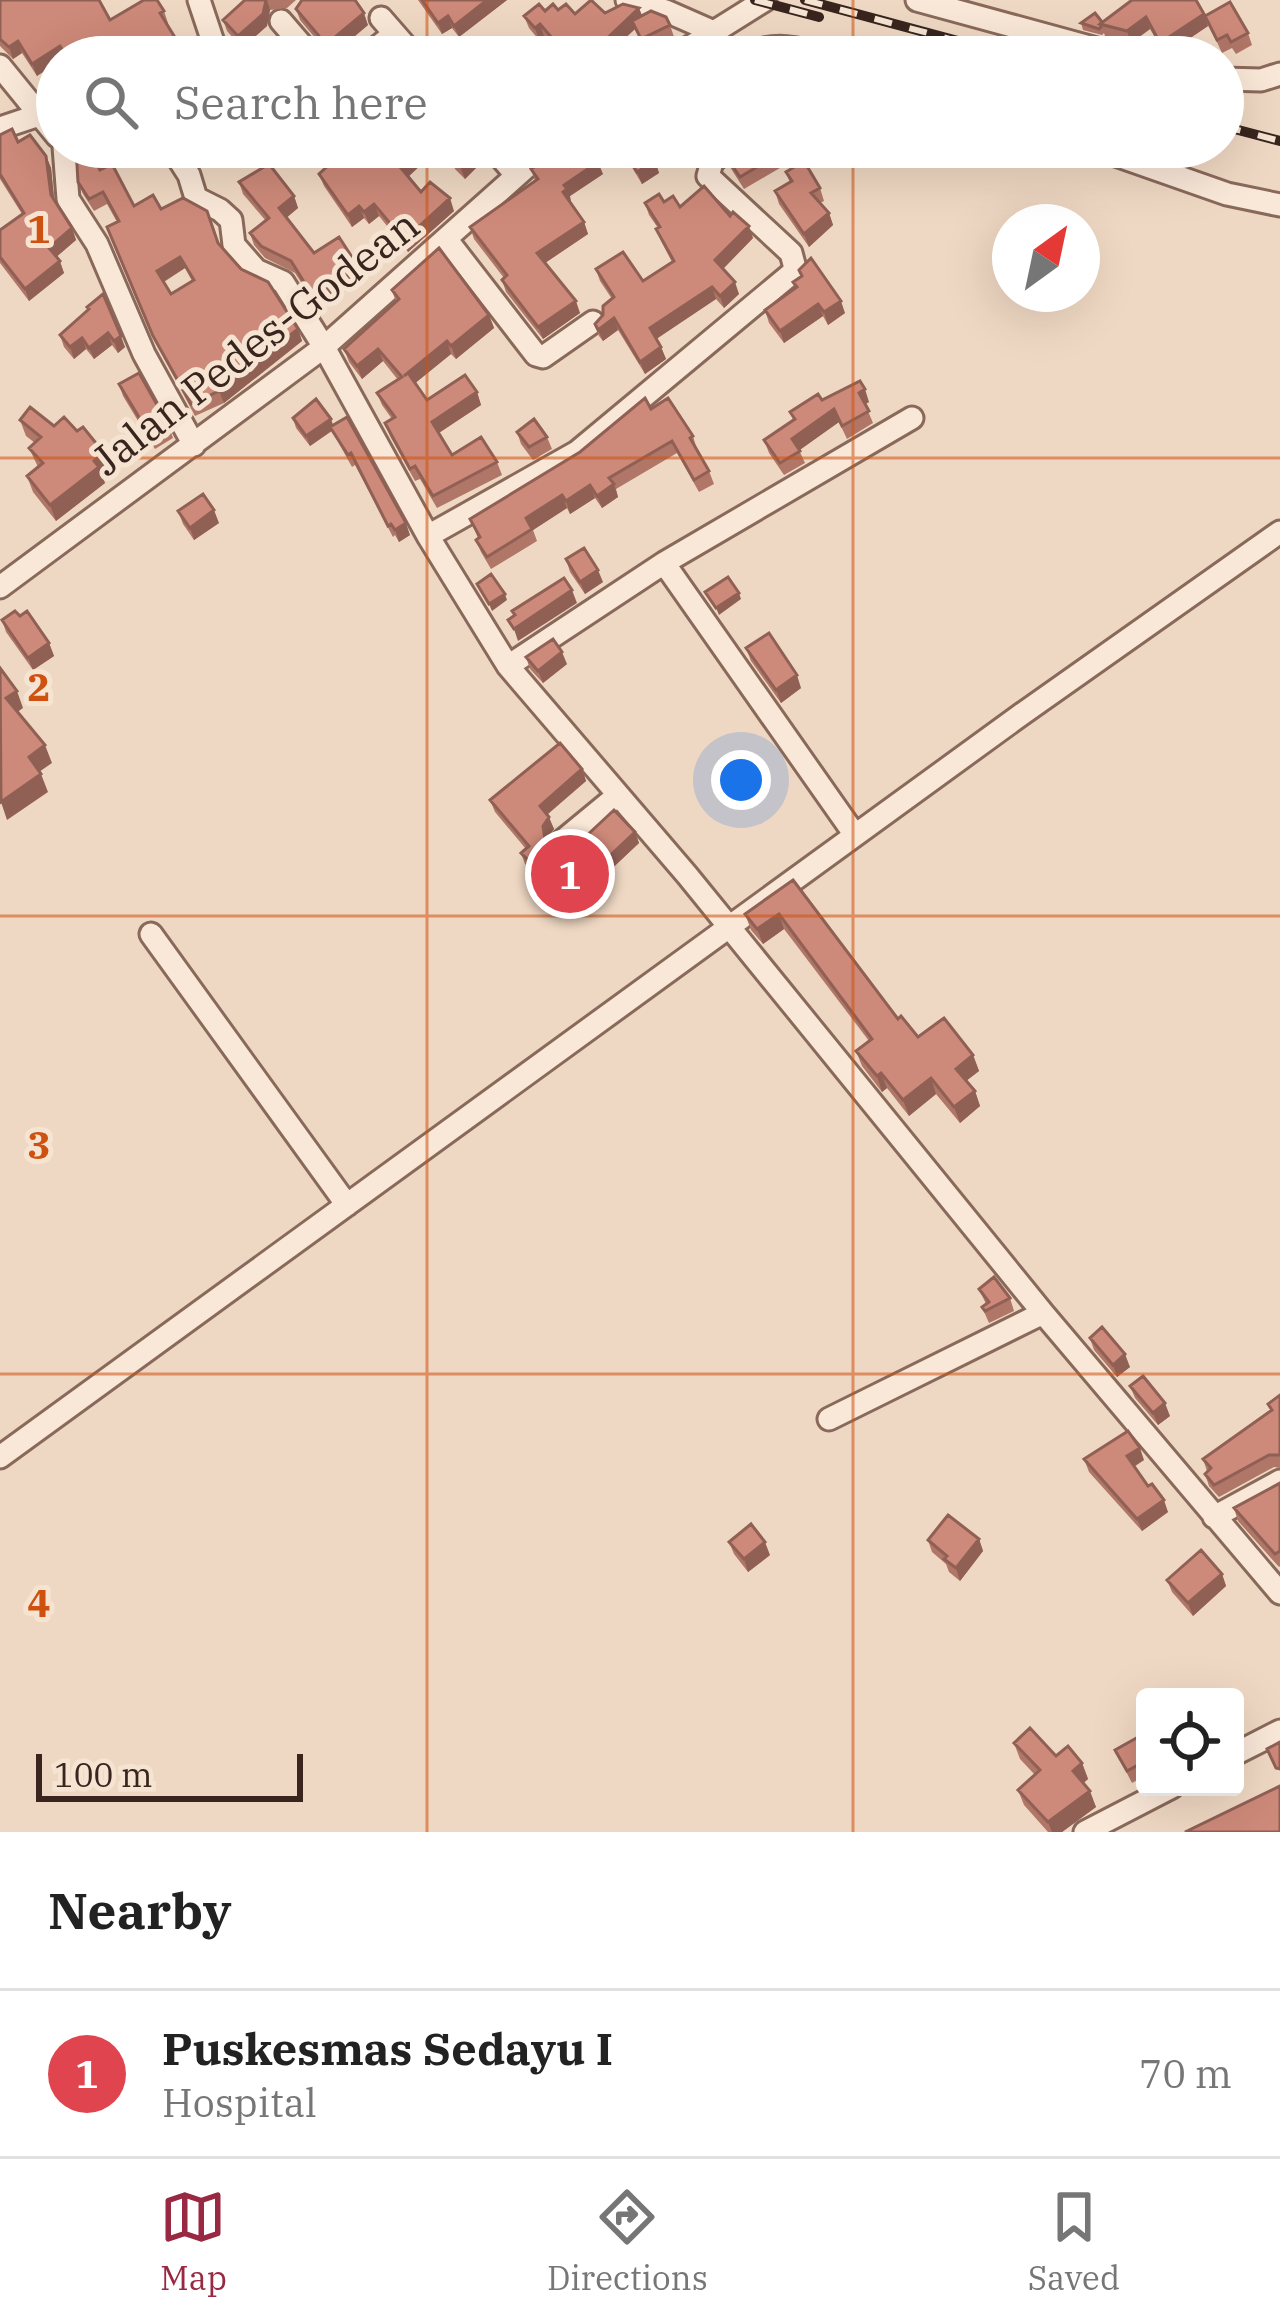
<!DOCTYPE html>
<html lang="en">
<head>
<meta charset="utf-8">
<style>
	body { margin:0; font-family:"IBM Plex Serif",serif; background:#f6f6f6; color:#222 }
	.controls { position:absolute; right:36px; bottom:36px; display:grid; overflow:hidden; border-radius:12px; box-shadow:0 12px 48px #0002 }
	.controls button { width:108px; height:108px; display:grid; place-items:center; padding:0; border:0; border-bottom:3px solid #e0e0e0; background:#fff; color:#222; font:60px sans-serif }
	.compass { position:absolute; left:992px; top:204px; width:108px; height:108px; border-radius:50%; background:#fff; box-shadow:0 12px 48px #0002; rotate:33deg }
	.scale { position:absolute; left:36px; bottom:30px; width:267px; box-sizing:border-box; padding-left:12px; border:6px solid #39251e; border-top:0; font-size:33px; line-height:42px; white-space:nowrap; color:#39251e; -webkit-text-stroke:9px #f6e4d3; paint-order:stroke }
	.you { position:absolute; left:741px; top:780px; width:42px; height:42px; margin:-30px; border:9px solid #fff; border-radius:50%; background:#1a73e8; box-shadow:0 0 0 18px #1a73e833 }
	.badge { display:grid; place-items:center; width:78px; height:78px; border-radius:50%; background:#992942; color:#fff; font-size:39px; font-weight:700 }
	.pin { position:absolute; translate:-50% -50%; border:6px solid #fff; box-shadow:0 3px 12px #0006 }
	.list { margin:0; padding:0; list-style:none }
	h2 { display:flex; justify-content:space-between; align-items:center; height:156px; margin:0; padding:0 48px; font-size:51px }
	h2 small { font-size:39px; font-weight:400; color:#767676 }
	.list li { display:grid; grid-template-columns:78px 1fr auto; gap:36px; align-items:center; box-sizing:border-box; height:168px; padding:0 48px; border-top:3px solid #e0e0e0 }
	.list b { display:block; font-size:45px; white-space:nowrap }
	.list p { margin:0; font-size:39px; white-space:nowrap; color:#767676 }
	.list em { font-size:39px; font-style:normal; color:#767676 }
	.icon { flex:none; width:66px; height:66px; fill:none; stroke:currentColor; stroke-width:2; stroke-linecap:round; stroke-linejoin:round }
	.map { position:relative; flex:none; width:1280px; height:1832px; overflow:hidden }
	.search { position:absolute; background:#fff; box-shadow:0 12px 48px #0002; left:36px; right:36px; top:36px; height:132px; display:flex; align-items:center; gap:30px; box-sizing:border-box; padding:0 42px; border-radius:66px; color:#767676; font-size:45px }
	.sheet { height:324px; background:#fff }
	nav { display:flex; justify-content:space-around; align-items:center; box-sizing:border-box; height:168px; border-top:3px solid #e0e0e0; background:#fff; font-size:33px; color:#767676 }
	nav a { display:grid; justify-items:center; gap:6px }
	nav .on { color:#992942 }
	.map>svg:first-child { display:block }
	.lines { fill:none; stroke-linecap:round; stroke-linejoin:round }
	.minor-casing { stroke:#89695a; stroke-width:27 }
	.minor { stroke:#f9e7d7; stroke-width:21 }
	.rail-casing { stroke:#39251e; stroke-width:10 }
	.rail { stroke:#f6e4d3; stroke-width:6; stroke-dasharray:18; stroke-linecap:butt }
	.wall { fill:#b07668; fill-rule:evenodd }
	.shaded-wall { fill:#906055 }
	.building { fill:#cd8979; stroke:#906055; stroke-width:3; fill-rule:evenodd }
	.grid { fill:none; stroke:#ce510f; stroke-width:3; stroke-opacity:0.55 }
	.labels { text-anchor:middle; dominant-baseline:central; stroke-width:10; stroke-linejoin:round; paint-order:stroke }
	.street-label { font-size:42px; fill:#39251e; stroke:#f6e4d3 }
	.grid-label { font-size:39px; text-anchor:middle; font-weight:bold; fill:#ce510f; stroke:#f6e4d3; stroke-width:10; stroke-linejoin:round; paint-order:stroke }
</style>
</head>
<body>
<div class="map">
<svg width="1280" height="1832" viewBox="0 0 1280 1832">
	<rect width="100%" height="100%" fill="#efd8c3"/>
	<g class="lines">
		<defs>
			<path id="minor" d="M199 0 218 57
				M627 0 666 11 714 32
				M917 0 1126 57
				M381 18 415 57
				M281 21 312 57
				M706 36 722 57
				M365 57 394 34
				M674 57 765 0
				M742 57C774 40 800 49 834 57
				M0 66 57 136
				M1223 79 1261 80 1280 74
				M0 128 39 115H50
				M64 147 68 199 97 244 144 354 194 445
				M171 147 189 175 196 198 220 210 231 220 234 245 256 270 283 282 324 347 428 536 508 666 687 875 1043 1313 1280 1593
				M492 147 516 175
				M1093 147 1227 194 1280 205
				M447 240 536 355 543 357 593 322
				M428 536 577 452 791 274 795 268 791 253 708 176 712 162 730 147
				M664 563 855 835
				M0 587 324 347 549 147
				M508 666 664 563 912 418
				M561 842 618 795
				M151 934 347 1205
				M829 1419 1043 1313
				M0 1457 1022 714 1280 532
				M1214 1517 1280 1481
				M1235 1754 1280 1731
				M1085 1832 1172 1787"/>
		</defs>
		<use href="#minor" class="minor-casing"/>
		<use href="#minor" class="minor"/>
		<defs>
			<path id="rail" d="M755 0 819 17
				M805 0 1017 57
				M1223 126 1280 141"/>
		</defs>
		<use href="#rail" class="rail-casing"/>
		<use href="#rail" class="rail"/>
	</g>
	<path class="wall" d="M0 0 110 20 164 11 168 23 166 24 187 57H57L37 76 22 53 13 59 0 46Z
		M245 0H296L287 8 270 10 267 26 242 48 227 31 223 20Z
		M418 0H507L459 37 452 28 442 34Z
		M296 9 368 25 330 57H325L321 45 300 20Z
		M558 10 575 14 605 13 642 16 670 25 674 37 646 52 635 29 609 53 610 57H548L556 49 544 36 539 40 529 28 524 16Z
		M1204 14 1208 26 1165 55 1150 29 1131 43 1105 36 1104 33 1102 35 1083 30 1081 23Z
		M1205 16 1248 33 1252 45 1236 54 1232 48 1222 53Z
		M0 135 46 156 51 168 54 200 72 228 76 240 56 257 64 273 29 301 0 263V230L22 214 0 179Z
		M218 147H261L233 167Z
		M622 147H683L656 164 659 173 642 184 627 159Z
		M787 147 792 161 744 189 730 167 725 155Z
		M319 150 408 177 421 192 454 211 408 252 379 216 369 224 364 218 352 227 324 186 319 174 327 167 323 162Z
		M450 156 483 161 465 179 455 169Z
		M531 169 603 174 570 196V202L584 222 588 234 545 263 580 313 543 339 506 292 502 280 504 278 474 239 470 227 535 181Z
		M100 170 134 206 161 209 219 243 298 329 302 341 224 403 195 416 158 347 111 239 117 222 107 204 94 211 83 194 78 182ZM185 268 192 281 171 294 164 282Z
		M786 172 820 188 824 201 820 203 829 213 833 225 809 247 779 204 775 191 790 183Z
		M239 182 294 196 298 208 286 217 314 253 359 268 363 279 318 309 295 273 265 258 254 245 250 233 266 221 243 194Z
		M664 202 680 207 730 216 753 238 723 269 739 294 724 308 716 299 657 338 666 359 645 374 618 330 603 341 599 336 595 324 603 315 612 299 600 281 596 269 643 281 672 262 661 241 656 229 658 228 649 215 645 203Z
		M799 270 845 313 828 325 823 316 784 343 769 323 765 310 796 288 793 282 801 277Z
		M392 290 489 315 494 328 456 359 451 354 415 383 427 400 477 392 481 405 439 433 452 455 497 462 502 475 437 508 420 479 415 481 390 436 385 423 392 419 382 405 377 393 398 380 383 361 362 379 349 362 344 349 396 302Z
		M88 310 125 347 118 353 112 345 94 359 86 349 74 359 64 347 60 335Z
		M119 384 169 426 173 438 155 449 123 396Z
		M822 400 869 402 865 404 873 423 847 439 839 422 799 450 805 463 784 475 769 453 764 440 793 420 790 412Z
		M651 409 693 436 697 450 709 471 714 484 699 492 677 453 616 489 618 497 602 508 595 498 570 514 567 508 533 530 537 541 491 569 481 552 476 540 478 538 470 519Z
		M293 418 331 419 333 425 410 535 399 542 395 535 393 537 355 465 352 467 332 431 310 446 296 428Z
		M20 420 110 469 102 476 105 483 56 521 33 492 27 476 38 467 29 448 35 443 26 436Z
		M517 432 547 437 552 449 533 460 521 444Z
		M178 511 219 523 194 540 183 524Z
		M566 559 603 582 585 594 570 572Z
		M20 616 49 643 54 656 33 670 6 632 2 620Z
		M746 648 801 688 781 703 751 661Z
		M526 657 567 664 543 683 530 669Z
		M582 769 586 781 547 815 554 829 547 838V841L568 853 635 832 639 843 570 908 534 891 530 880 535 875 525 864 521 853 526 849 495 812 490 800Z
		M793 880 898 1019 918 1037 973 1055 979 1071 966 1081 975 1091 980 1106 960 1123 936 1094 909 1116 887 1088 882 1092 862 1066 856 1051 869 1041 784 929 763 944 751 930 745 914Z
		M979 1289 1010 1298 1014 1311 989 1323 982 1307 986 1304Z
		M1090 1338 1130 1367 1117 1377 1094 1350Z
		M1130 1386 1170 1416 1158 1425 1135 1398Z
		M1280 1395V1468L1274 1467 1219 1497 1209 1486 1205 1474 1207 1471 1203 1459 1271 1411 1268 1404Z
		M1084 1459 1144 1460 1134 1467 1168 1512 1142 1531 1089 1472Z
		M1280 1483V1566L1279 1567 1238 1521 1234 1508Z
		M979 1539 983 1551 960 1581 949 1572 946 1564 932 1552 928 1540Z
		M729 1542 770 1555 748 1572 734 1554Z
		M1222 1574 1226 1586 1193 1616 1172 1592 1167 1580Z
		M1014 1743 1082 1763 1088 1779 1083 1783 1096 1807 1062 1832H1048L1024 1805 1018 1790 1035 1775 1020 1759Z
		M1145 1745V1776L1132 1783 1115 1750Z"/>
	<path class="shaded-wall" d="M267 0 270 10 267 26 242 48 238 36Z
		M487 0H507L459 37 454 26Z
		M639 8 644 20 632 21 635 29 609 53 610 57H598L602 43Z
		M364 13 368 25 330 57H325L322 48Z
		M1204 14 1208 26 1165 55 1160 43Z
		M448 16 452 28 442 34 438 23Z
		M1146 17 1150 29 1131 43 1127 31Z
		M540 24 544 36 539 40 535 28Z
		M18 41 22 53 13 59 9 47Z
		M91 45 95 57H72Z
		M60 46 64 57H57V63L37 76 32 64Z
		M195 147H214L197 159 193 148Z
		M242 147H261L233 167 229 156Z
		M423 147H440L405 180 401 168Z
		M660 147H683L656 164 659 173 642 184 637 172 650 153Z
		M479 149 483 161 465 179 460 166Z
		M46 156 51 168 55 206 51 195Z
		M598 162 603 174 570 196 571 201 568 204 563 192 564 185Z
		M294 196 298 208 284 220 279 208Z
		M450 198 454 211 408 252 404 240Z
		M374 204 379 216 369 224 364 212Z
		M359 206 364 218 352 227 348 215Z
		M829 213 833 225 809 247 804 234Z
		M584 222 588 234 542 265 537 253Z
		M749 226 753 238 720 272 715 260Z
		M72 228 76 240 54 259 49 248Z
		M180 257 185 268 161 283 157 271Z
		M60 261 64 273 29 301 25 289Z
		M359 268 363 279 318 309 314 298Z
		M735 282 739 294 724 308 720 296Z
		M712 287 716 299 655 340 650 328Z
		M576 301 580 313 543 339 538 327Z
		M841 301 845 313 828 325 824 312Z
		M818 304 823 316 784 343 780 331Z
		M489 315 494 328 456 359 451 346Z
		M614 318 618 330 603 341 598 330Z
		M298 329 302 341 224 403 219 391Z
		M108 333 112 345 94 359 89 348Z
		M121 336 125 347 118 353 114 341Z
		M82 338 86 349 74 359 70 347Z
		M447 341 451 354 408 389 404 376Z
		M661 347 666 359 645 374 640 362Z
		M378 349 383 361 362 379 357 366Z
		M865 389 869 402 864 405 859 393Z
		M477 392 481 405 437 434 432 422Z
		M834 409 839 422 797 452 792 439Z
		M331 419 334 429 310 446 306 436Z
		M104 453 110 469 102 476 105 483 56 521 50 505Z
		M614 484 618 497 602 508 597 496Z
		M590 485 595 498 570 514 566 501Z
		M562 495 567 508 533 530 526 518Z
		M214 510 219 523 194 540 190 528Z
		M406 523 410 535 399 542 395 530Z
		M598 570 603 582 585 594 580 582Z
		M572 590 577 603 518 641 514 629Z
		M739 593 741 599 719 615 716 608Z
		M505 594 507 600 492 611 489 604Z
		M49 643 54 656 33 670 28 658Z
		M562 652 567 664 543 683 538 671Z
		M797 675 801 688 781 703 776 690Z
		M17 691 23 708 12 716 6 698Z
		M45 745 52 763 36 774 29 757Z
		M582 769 586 781 544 817 540 806Z
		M41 774 48 792 7 820 1 802Z
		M549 817 554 829 547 838 549 851 543 826Z
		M635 832 639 843 570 908 566 897Z
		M779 914 784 929 763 944 757 929Z
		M973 1055 979 1071 962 1084 956 1069Z
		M881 1073 887 1088 882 1092 877 1076Z
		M931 1078 936 1094 909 1116 903 1100Z
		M975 1091 980 1106 960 1123 954 1107Z
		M1125 1354 1130 1367 1117 1377 1113 1365Z
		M1165 1403 1170 1416 1158 1425 1153 1413Z
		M1140 1448 1144 1460 1131 1468 1127 1456Z
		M1164 1500 1168 1512 1142 1531 1137 1519Z
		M979 1539 983 1551 960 1581 956 1568Z
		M765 1542 770 1555 748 1572 744 1559Z
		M1222 1574 1226 1586 1193 1616 1188 1603Z
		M1082 1763 1088 1779 1079 1787 1073 1771Z
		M1090 1791 1096 1807 1062 1832H1052L1048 1822Z"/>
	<path class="building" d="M0 0H99L110 20 144 0H157L164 11 160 13 187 57H98L91 45 72 57H67L60 46 32 64 18 41 9 47 0 39Z
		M245 0H266L263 14 238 36 223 20Z
		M302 0H355L364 13 322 48 319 36 296 9Z
		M422 0H487L454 26 448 16 438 23Z
		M591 0 605 13 623 4 639 8 602 43 607 49 598 57H548L559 46 540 24 535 28 524 16 539 4 545 11 553 4 558 10 566 4 575 14Z
		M1132 0H1196L1204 14 1160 43 1146 17 1127 31 1100 24Z
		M1230 2 1248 33 1231 42 1227 35 1217 40 1205 16Z
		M651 11 666 17 670 25 641 39 632 21Z
		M1095 13 1102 22 1100 24 1101 27 1099 29 1081 23Z
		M481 42 494 57H463Z
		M698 45 707 57H677Z
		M761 49 768 57H736Z
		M796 50 823 56V57H787Z
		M12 129 18 142 30 135 46 156 51 195 72 228 49 248 60 261 25 289 0 257V230L24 213 0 174V135Z
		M76 147H87L100 170 112 164 134 206 153 195 161 209 183 198 207 211 218 243 241 269 268 282 298 329 219 391 191 404 153 336 107 227 119 221 103 192 89 199 78 182ZM180 257 194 280 171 294 157 271Z
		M222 147H242L229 156Z
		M322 147H423L401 168 421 192 430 182 450 198 404 240 374 204 364 212 359 206 348 215 319 174 331 163 319 150Z
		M458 147H477L479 149 460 166 450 156Z
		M566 147H588L598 162 564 185 567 189 563 192 584 222 537 253 576 301 538 327 502 280 507 275 470 227 538 179 531 169Z
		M622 147H660L650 153 655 161 637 172Z
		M733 147H787V149L740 177 725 155Z
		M804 161 820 188 811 193 829 213 804 234 775 191 792 181 786 172Z
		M269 164 294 196 279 208 314 253 339 237 359 268 314 298 291 261 261 246 250 233 269 218 239 182Z
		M704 186 730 216 733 212 749 226 715 260 735 282 720 296 712 287 650 328 661 347 640 362 614 318 598 330 595 324 603 315V306L614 297 596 269 623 252 643 281 674 261 656 229 660 227 645 203 659 194 664 202 673 196 680 207Z
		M439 248 489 315 451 346 447 341 404 376 408 373 427 400 465 375 477 392 432 422 452 455 481 437 497 462 433 496 415 466 410 469 385 423 395 417 377 393 402 377 378 349 357 366 344 349 399 299 392 290Z
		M811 258 841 301 824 312 818 304 780 331 765 310 797 287 793 282 802 276 799 270Z
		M103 294 121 336 114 341 108 333 89 348 82 338 70 347 60 335 89 309 87 307Z
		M139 373 169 426 151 437 119 384Z
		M860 381 865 389 859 393 869 411 842 426 834 409 792 439 800 451 780 463 764 440 795 419 790 412 818 394 822 400Z
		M645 398 651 409 668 398 693 436 690 438 709 471 694 480 672 441 609 478 614 484 597 496 590 485 566 501 562 495 526 518 532 529 487 557 476 540 480 537 470 519 580 452Z
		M316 399 331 419 306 436 293 418Z
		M30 407 54 426 64 417 77 431 83 427 104 453 94 461 99 467 50 505 27 476 43 463 29 448 41 437 20 420Z
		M347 417 406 523 395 530 391 524 388 526 351 453 348 455 330 427Z
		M534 419 547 437 529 447 517 432Z
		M203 494 214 510 190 528 178 511Z
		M584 548 598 570 580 582 566 559Z
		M491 574 505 594 489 604 477 584Z
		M728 577 739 593 716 608 705 592Z
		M564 578 572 590 514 629 508 620 515 615 512 611Z
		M15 611 20 616 27 611 49 643 28 658 2 620Z
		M769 633 797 675 776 690 746 648Z
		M553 639 562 652 538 671 526 657Z
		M0 668 17 691 6 698 45 745 29 757 41 774 1 802Z
		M560 743 582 769 540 806 549 817 543 826 545 839 568 853 614 810 635 832 566 897 530 880 539 871 521 853 529 846 490 800Z
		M793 880 898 1019 901 1016 918 1037 944 1018 973 1055 956 1069 975 1091 954 1107 931 1078 903 1100 881 1073 877 1076 856 1051 872 1039 779 914 757 929 745 914Z
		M994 1277 1010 1298 985 1311 982 1307 989 1302 979 1289Z
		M1102 1327 1125 1354 1113 1365 1090 1338Z
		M1143 1376 1165 1403 1153 1413 1130 1386Z
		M1280 1395V1455H1269L1214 1485 1205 1474 1211 1468 1203 1459 1272 1410 1268 1404Z
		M1128 1431 1140 1448 1127 1456 1148 1486 1152 1484 1164 1500 1137 1519 1084 1459Z
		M1280 1483V1551L1275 1554 1234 1508Z
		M948 1515 979 1539 956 1568 944 1559 947 1556 928 1540Z
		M751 1524 765 1542 744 1559 729 1542Z
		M1201 1550 1222 1574 1188 1603 1167 1580Z
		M1030 1728 1056 1756 1068 1746 1082 1763 1073 1771 1090 1791 1048 1822 1018 1790 1040 1770 1014 1743Z
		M1140 1736 1145 1745V1761L1127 1771 1115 1750Z
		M1280 1742V1769L1276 1768 1267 1749Z
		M1280 1786V1832H1185Z"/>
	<path class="grid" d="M427 0V57M853 0V57M427 147V1832M853 147V1832M0 458H1280M0 916H1280M0 1374H1280"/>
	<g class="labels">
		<g class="street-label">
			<text transform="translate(255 342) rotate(-38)">Jalan Pedes-Godean</text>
		</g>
	</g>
	<g class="grid-label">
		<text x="39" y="243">1</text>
		<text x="39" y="701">2</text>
		<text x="39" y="1159">3</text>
		<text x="39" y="1617">4</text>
	</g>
</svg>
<div class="controls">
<button><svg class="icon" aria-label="locate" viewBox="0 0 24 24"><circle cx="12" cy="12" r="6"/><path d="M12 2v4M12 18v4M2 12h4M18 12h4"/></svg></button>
</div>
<svg class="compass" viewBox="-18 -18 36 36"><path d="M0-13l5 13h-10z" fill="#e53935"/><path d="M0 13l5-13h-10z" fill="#767676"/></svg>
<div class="scale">100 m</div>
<div class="you"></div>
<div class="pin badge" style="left:570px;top:874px;background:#e0444e">1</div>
<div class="search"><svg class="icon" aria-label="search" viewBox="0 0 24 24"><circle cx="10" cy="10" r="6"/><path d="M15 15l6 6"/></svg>Search here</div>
</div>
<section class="sheet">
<h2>Nearby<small></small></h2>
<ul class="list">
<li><span class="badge" style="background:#e0444e">1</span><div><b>Puskesmas Sedayu I</b><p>Hospital</p></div><em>70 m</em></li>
</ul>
</section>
<nav>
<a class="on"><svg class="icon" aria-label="map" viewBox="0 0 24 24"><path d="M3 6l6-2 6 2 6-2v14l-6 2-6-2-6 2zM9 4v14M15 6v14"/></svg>Map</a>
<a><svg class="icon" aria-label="directions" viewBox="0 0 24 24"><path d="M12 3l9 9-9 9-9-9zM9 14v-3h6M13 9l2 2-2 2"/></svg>Directions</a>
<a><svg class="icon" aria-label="saved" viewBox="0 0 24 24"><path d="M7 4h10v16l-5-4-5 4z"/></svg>Saved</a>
</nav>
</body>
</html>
